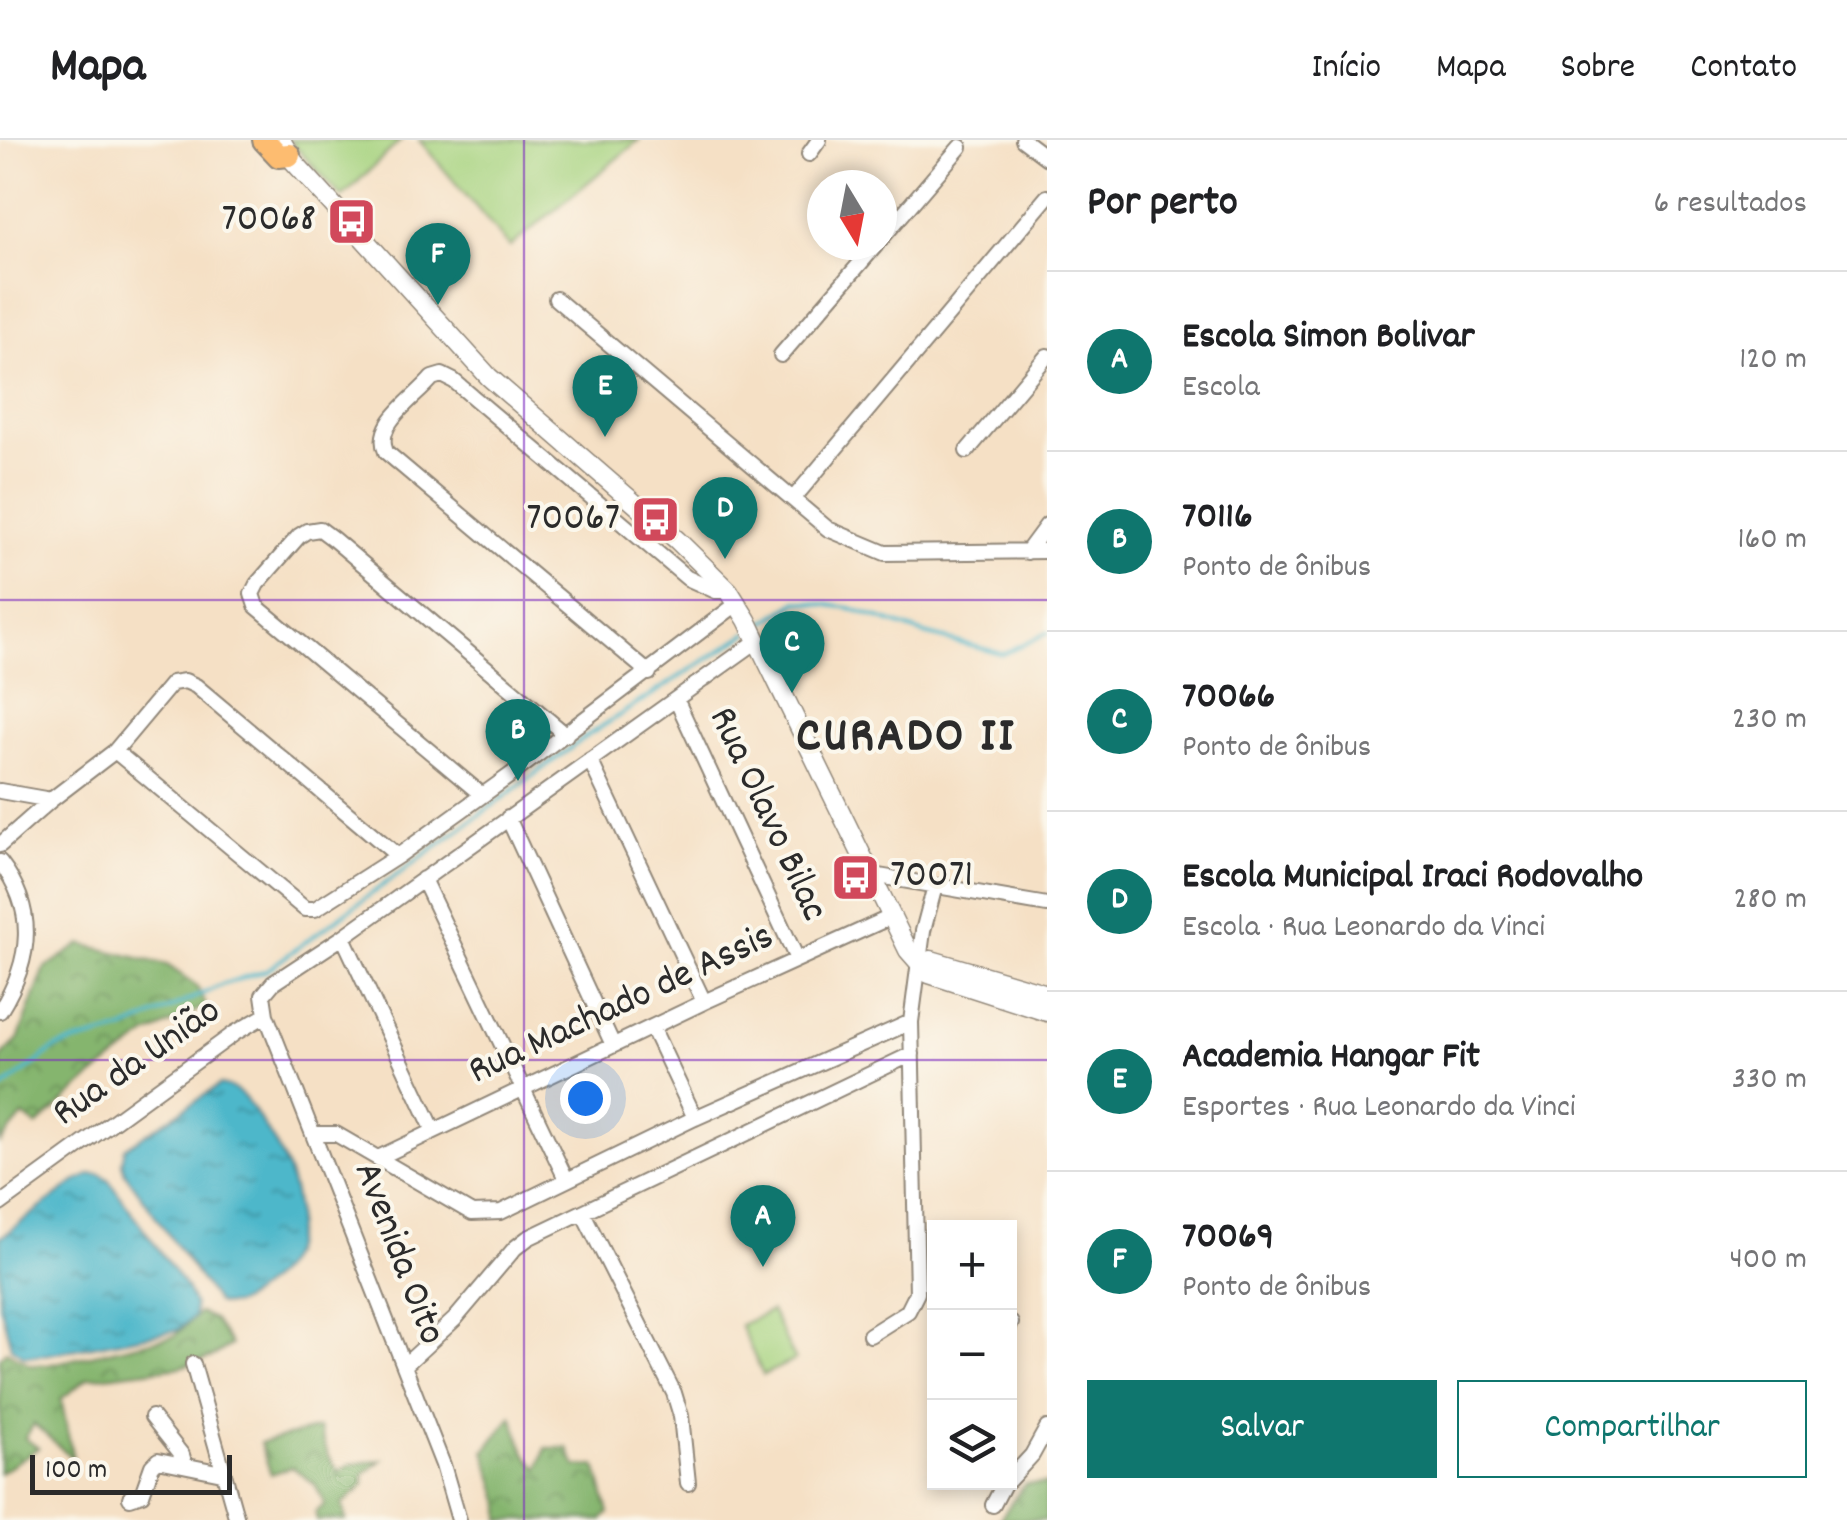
<!DOCTYPE html>
<html lang="pt">
<head>
<meta charset="utf-8">
<style>
	body { margin:0; font-family:Dekko,sans-serif; background:#f2f2f2; color:#202124 }
	.controls { position:absolute; right:30px; bottom:30px; display:grid; overflow:hidden; border-radius:0px; box-shadow:0 5px 15px #0003 }
	.controls button { width:90px; height:90px; display:grid; place-items:center; padding:0; border:0; border-bottom:2px solid #e0e0e0; background:#fff; color:#202124; font:50px sans-serif }
	.compass { position:absolute; left:807px; top:30px; width:90px; height:90px; border-radius:50%; background:#fff; box-shadow:0 5px 15px #0003; rotate:170deg }
	.scale { position:absolute; left:30px; bottom:25px; width:202px; box-sizing:border-box; padding-left:10px; border:5px solid #2b2b2b; border-top:0; font-size:28px; line-height:35px; white-space:nowrap; color:#2b2b2b; -webkit-text-stroke:8px #fbf7ec; paint-order:stroke }
	.you { position:absolute; left:585px; top:958px; width:35px; height:35px; margin:-25px; border:8px solid #fff; border-radius:50%; background:#1a73e8; box-shadow:0 0 0 15px #1a73e833 }
	.badge { display:grid; place-items:center; width:65px; height:65px; border-radius:50%; background:#0f766e; color:#fff; font-size:32px; font-weight:700 }
	.pin { position:absolute; translate:-50% -82px; filter:drop-shadow(0 2px 5px #0008) }
	.pin::after { content:''; position:absolute; top:52px; width:35px; height:30px; background:inherit; clip-path:polygon(0 0,100% 0,50% 100%) }
	.list { margin:0; padding:0; list-style:none }
	h2 { display:flex; justify-content:space-between; align-items:center; height:130px; margin:0; padding:0 40px; font-size:42px }
	h2 small { font-size:32px; font-weight:400; color:#757577 }
	.list li { display:grid; grid-template-columns:65px 1fr auto; gap:30px; align-items:center; box-sizing:border-box; height:180px; padding:0 40px; border-top:2px solid #e0e0e0 }
	.list b { display:block; font-size:38px; white-space:nowrap }
	.list p { margin:0; font-size:32px; white-space:nowrap; color:#757577 }
	.list em { font-size:32px; font-style:normal; color:#757577 }
	.actions { display:flex; gap:20px; padding:30px 40px }
	.actions a { flex:1; padding:22px 0; border:2px solid #0f766e; border-radius:0px; text-align:center; font-size:35px; color:#0f766e }
	.actions .main { background:#0f766e; color:#fff }
	.icon { flex:none; width:55px; height:55px; fill:none; stroke:currentColor; stroke-width:2; stroke-linecap:round; stroke-linejoin:round }
	.map { position:relative; flex:none; width:1047px; height:1380px; overflow:hidden }
	header { display:flex; align-items:center; gap:60px; box-sizing:border-box; height:140px; padding:0 50px; background:#fff; border-bottom:2px solid #e0e0e0 }
	header strong { font-size:48px }
	nav { display:flex; gap:55px; margin-inline-start:auto; font-size:35px }
	main { display:flex }
	aside { flex:1; background:#fff }
	.map>svg:first-child { display:block }
	.green { fill:#a7d380; stroke:#697f56; stroke-width:2.5 }
	.forest { fill:url(#forest-crowns); stroke:#58704c; stroke-width:2.5 }
	.water { fill:url(#water-ripples); stroke:#3c717a; stroke-width:2.5 }
	.lines { fill:none; stroke-linecap:round; stroke-linejoin:round }
	.stream { stroke:#4db7ca; stroke-width:4 }
	.minor-casing { stroke:#908678; stroke-width:18 }
	.tertiary-casing { stroke:#908678; stroke-width:21 }
	.trunk-casing { stroke:#908678; stroke-width:26 }
	.minor { stroke:#fff; stroke-width:14 }
	.tertiary { stroke:#fff; stroke-width:18 }
	.trunk { stroke:#fdbc70; stroke-width:22 }
	.grid { fill:none; stroke:#7b2cbf; stroke-width:2.5; stroke-opacity:0.55 }
	.labels { text-anchor:middle; dominant-baseline:central; stroke-width:8; stroke-linejoin:round; paint-order:stroke }
	.poi-label { font-size:40px; fill:#2b2b2b; stroke:#fbf7ec; text-anchor:end }
	.street-label { font-size:40px; fill:#2b2b2b; stroke:#fbf7ec }
	.district-label { font-size:50px; font-weight:bold; letter-spacing:2.5px; fill:#2b2b2b; stroke:#fbf7ec }
</style>
</head>
<body>
<header>
<strong>Mapa</strong>
<nav><a>Início</a><a>Mapa</a><a>Sobre</a><a>Contato</a></nav>
</header>
<main>
<div class="map">
<svg width="1047" height="1380" viewBox="0 0 1047 1380">
	<defs>
		<pattern id="forest-crowns" width="20" height="18" patternUnits="userSpaceOnUse" patternTransform="scale(2.5)"><rect width="20" height="18" fill="#85b56e"/><path d="M2 6a3 3 0 1 1 6 0M12 15a3 3 0 1 1 6 0" fill="none" stroke="#6d935b"/></pattern>
		<pattern id="water-ripples" width="26" height="14" patternUnits="userSpaceOnUse" patternTransform="scale(2.5)"><rect width="26" height="14" fill="#4db7ca"/><path d="M2 4q2-2 4 0t4 0M15 11q2-2 4 0t4 0" fill="none" stroke="#4095a4"/></pattern>
	</defs>
	<rect width="100%" height="100%" fill="#fbf7ec"/>
	<filter id="ink" filterUnits="userSpaceOnUse"><feTurbulence type="fractalNoise" baseFrequency=".01" numOctaves="2"/><feDisplacementMap in="SourceGraphic" scale="20" xChannelSelector="R" yChannelSelector="G"/><feConvolveMatrix kernelMatrix="1 2 1 2 8 2 1 2 1" color-interpolation-filters="sRGB"/></filter>
	<filter id="wash" filterUnits="userSpaceOnUse"><feTurbulence type="fractalNoise" baseFrequency=".0048" numOctaves="4" result="noise"/><feDisplacementMap in="SourceGraphic" scale="40" xChannelSelector="R" yChannelSelector="G"/><feGaussianBlur stdDeviation="2.25" result="paint"/><feColorMatrix in="noise" values="0 0 0 0 0 0 0 0 0 0 0 0 0 0 0 0 0 1.4 0 .05"/><feComposite in="paint" operator="in"/></filter>
	<g filter="url(#wash)">
		<rect width="100%" height="100%" fill="#f5e0c5"/>
		<path class="green" d="M289 0H401L342 57Z
			M419 0H639L510 107Z
			M771 1171 795 1220 763 1235 740 1185Z"/>
		<path class="forest" d="M81 804 167 825 196 845 206 866 146 896 87 941 37 986 23 976 0 1003V918L18 900 45 828Z
			M199 1173 213 1179 231 1205 212 1217 181 1227 88 1238 61 1259 73 1319 34 1284 25 1298 38 1308 0 1333V1218L6 1211 31 1225H47L174 1196Z
			M512 1276 525 1313 539 1329 546 1308H568L576 1327 596 1326 609 1373 602 1380H501V1364L485 1311Z
			M319 1288 328 1315 338 1332 352 1324 382 1320 363 1335 364 1345 342 1364 346 1380H317L316 1372 325 1364 314 1343 292 1327 271 1334 260 1303Z
			M1025 1344H1047V1380H999Z"/>
		<path class="water" d="M220 945C241 948 248 961 259 978 286 1017 309 1068 289 1116 283 1131 270 1140 258 1150 244 1161 234 1169 217 1163L125 1033 122 1023 125 1008Z
			M91 1034H100L108 1039 186 1148 194 1165V1177L178 1190 39 1216H24L11 1207 0 1164V1098L75 1042Z"/>
		<g class="lines">
			<path class="stream" d="M756 488 798 461 850 468 925 494 1003 514 1047 493
				M0 950 57 907 123 890 224 844 267 830 590 594 748 493"/>
		</g>
	</g>
	<g filter="url(#ink)">
		<g class="lines">
			<defs>
				<path id="minor" d="M1023 0 1047 18
					M809 14 819 0
					M882 98 960 7
					M556 159 828 389 885 413 1047 411
					M781 215 876 105
					M967 311 1047 216
					M793 359 1047 57
					M1027 412 1047 385
					M649 533 386 312C373 283 415 259 432 238L442 235 454 241 687 438 716 451H729
					M676 559 797 819
					M115 611 305 769H315L398 716 512 634 738 463
					M590 620 704 862
					M0 651 51 660
					M482 655 256 466 252 454 257 444 299 396 307 391 320 389 332 398 566 595
					M508 678 613 905
					M0 705 51 660 115 611 172 543 185 541 196 546 398 716
					M0 722C37 770 32 820 0 871
					M873 735 1047 765
					M423 739 566 1039
					M343 797 434 991
					M652 887 695 978
					M315 994H336L472 1073 501 1072 695 978 911 882
					M380 1017 704 862 893 776
					M0 1064 235 893 266 875
					M583 1073 674 1253 681 1276 688 1343
					M1009 1187 1011 1183
					M870 1195 908 1171 917 1153 911 882 923 791 935 746
					M193 1224 237 1380
					M405 1225 455 1179 515 1108 528 1098 912 914
					M152 1277 182 1315 185 1325
					M1009 1340 1032 1315 1047 1288
					M130 1358 142 1354 152 1326 158 1320 222 1333
					M993 1365 1005 1342
					M459 1380 443 1325 266 875 263 855 273 843 343 797 757 501"/>
				<path id="tertiary" d="M281 0 294 22 489 237 677 400 729 451 747 480 908 810 929 834 1047 872
					M920 824 931 820 1047 854"/>
				<path id="trunk" d="M264 0 279 16 289 15"/>
			</defs>
			<use href="#minor" class="minor-casing"/>
			<use href="#tertiary" class="tertiary-casing"/>
			<use href="#trunk" class="trunk-casing"/>
			<use href="#minor" class="minor"/>
			<use href="#tertiary" class="tertiary"/>
			<use href="#trunk" class="trunk"/>
		</g>
	</g>
	<path class="grid" d="M524 0V1380M0 460H1047M0 920H1047"/>
	<defs>
		<symbol id="bus-square" viewBox="-11 -11 22 22"><rect x="-9" y="-9" width="18" height="18" rx="4" fill="#d1495b" stroke="#fbf7ec"/><path d="M-5-6H5V4H4V6H2V4H-2V6H-4V4H-5ZM-3.5-4V0h7V-4ZM-3.5 1.2v1.5H-2V1.2ZM2 1.2v1.5H3.5V1.2Z" fill="#fff"/></symbol>
	</defs>
	<g fill-rule="evenodd">
		<use href="#bus-square" x="324" y="54" width="55" height="55"/>
		<use href="#bus-square" x="628" y="352" width="55" height="55"/>
		<use href="#bus-square" x="828" y="710" width="55" height="55"/>
	</g>
	<g class="labels">
		<g class="poi-label">
			<text x="316" y="81">70068</text>
			<text x="620" y="380">70067</text>
			<text x="890" y="737" text-anchor="start">70071</text>
		</g>
		<g class="street-label">
			<text transform="translate(766 675) rotate(65)">Rua Olavo Bilac</text>
			<text transform="translate(622 866) rotate(-25)">Rua Machado de Assis</text>
			<text transform="translate(138 924) rotate(-35)">Rua da União</text>
			<text transform="translate(397 1114) rotate(69)">Avenida Oito</text>
		</g>
		<g class="district-label">
			<text x="906" y="599">CURADO II</text>
		</g>
	</g>
</svg>
<div class="controls">
<button>+</button>
<button>−</button>
<button><svg class="icon" aria-label="layers" viewBox="0 0 24 24"><path d="M12 4l9 5-9 5-9-5zM3 14l9 5 9-5"/></svg></button>
</div>
<svg class="compass" viewBox="-18 -18 36 36"><path d="M0-13l5 13h-10z" fill="#e53935"/><path d="M0 13l5-13h-10z" fill="#757577"/></svg>
<div class="scale">100 m</div>
<div class="you"></div>
<div class="pin badge" style="left:763px;top:1127px">A</div>
<div class="pin badge" style="left:518px;top:641px">B</div>
<div class="pin badge" style="left:792px;top:553px">C</div>
<div class="pin badge" style="left:725px;top:419px">D</div>
<div class="pin badge" style="left:605px;top:297px">E</div>
<div class="pin badge" style="left:438px;top:165px">F</div>
</div>
<aside>
<h2>Por perto<small>6 resultados</small></h2>
<ul class="list">
<li><span class="badge">A</span><div><b>Escola Simon Bolivar</b><p>Escola</p></div><em>120 m</em></li>
<li><span class="badge">B</span><div><b>70116</b><p>Ponto de ônibus</p></div><em>160 m</em></li>
<li><span class="badge">C</span><div><b>70066</b><p>Ponto de ônibus</p></div><em>230 m</em></li>
<li><span class="badge">D</span><div><b>Escola Municipal Iraci Rodovalho</b><p>Escola · Rua Leonardo da Vinci</p></div><em>280 m</em></li>
<li><span class="badge">E</span><div><b>Academia Hangar Fit</b><p>Esportes · Rua Leonardo da Vinci</p></div><em>330 m</em></li>
<li><span class="badge">F</span><div><b>70069</b><p>Ponto de ônibus</p></div><em>400 m</em></li>
</ul>
<div class="actions"><a class="main">Salvar</a><a>Compartilhar</a></div>
</aside>
</main>
</body>
</html>
